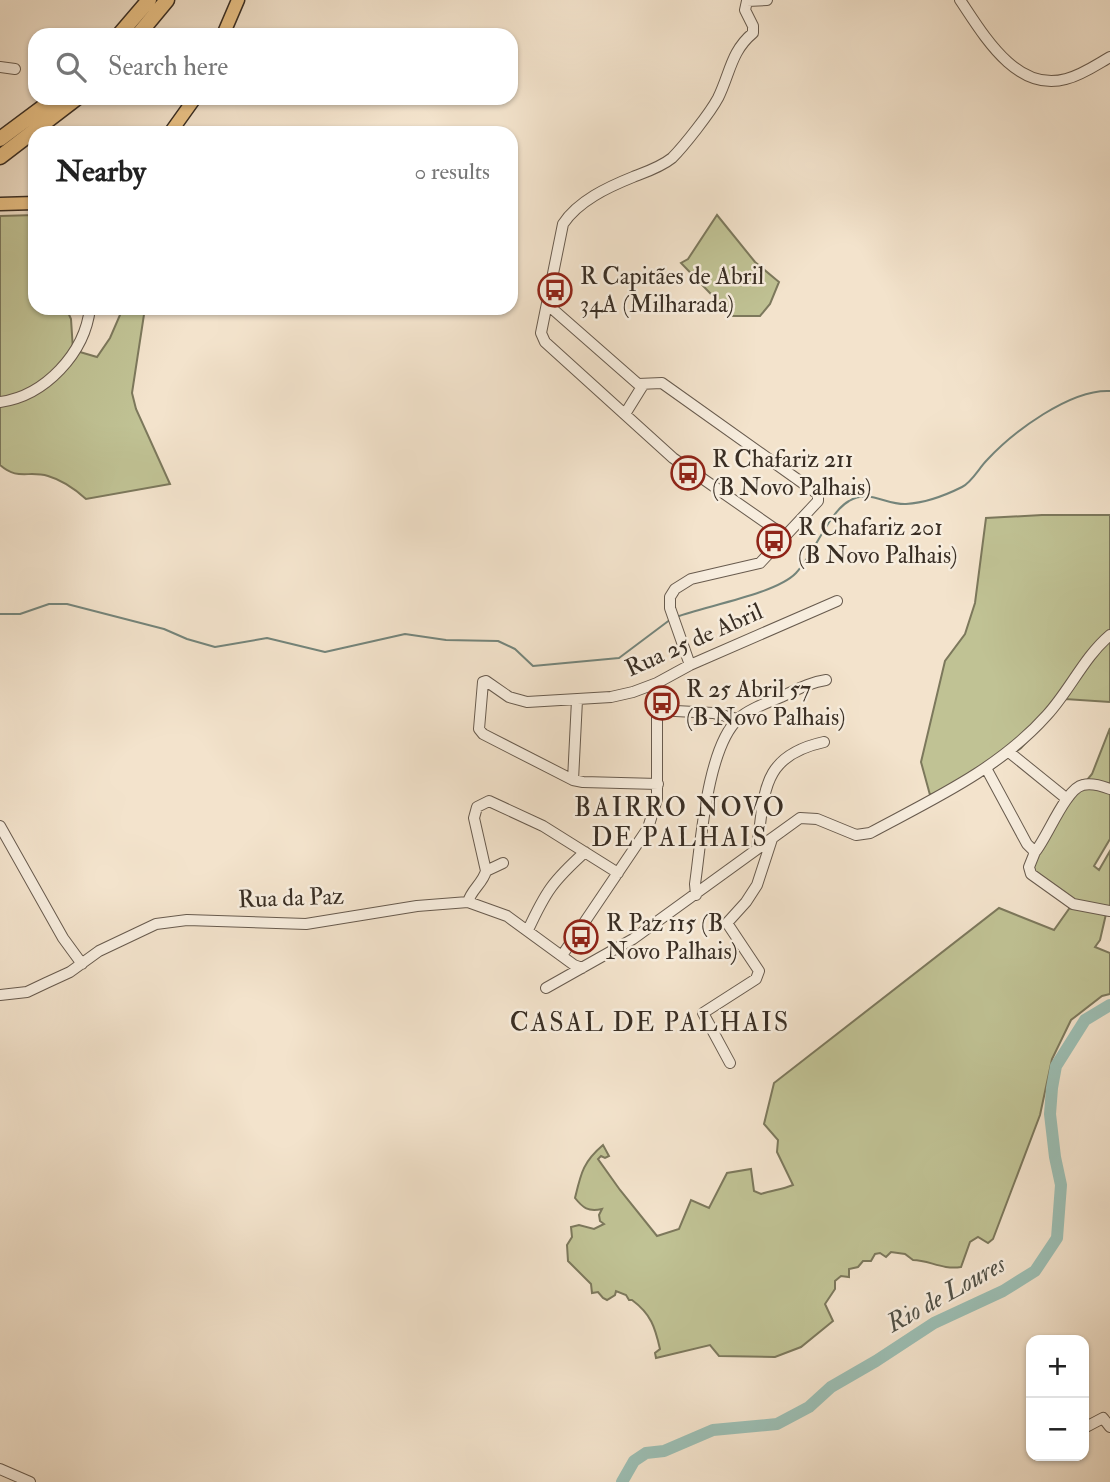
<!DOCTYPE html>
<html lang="en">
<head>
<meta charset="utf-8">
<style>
	body { margin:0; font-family:"IM FELL Double Pica",serif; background:#f2f2f2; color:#222 }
	.controls { position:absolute; right:21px; bottom:21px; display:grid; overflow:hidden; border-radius:14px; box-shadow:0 2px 5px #0004 }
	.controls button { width:63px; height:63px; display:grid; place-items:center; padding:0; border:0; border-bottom:2px solid #e0e0e0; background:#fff; color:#222; font:35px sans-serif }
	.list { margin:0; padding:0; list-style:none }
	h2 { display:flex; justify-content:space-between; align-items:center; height:91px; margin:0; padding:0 28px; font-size:30px }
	h2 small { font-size:23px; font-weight:400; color:#767676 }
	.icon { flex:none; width:38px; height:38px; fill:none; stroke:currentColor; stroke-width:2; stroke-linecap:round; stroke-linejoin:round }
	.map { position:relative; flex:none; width:1110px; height:1482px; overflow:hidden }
	.search { position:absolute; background:#fff; box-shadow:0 2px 5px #0004; left:28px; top:28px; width:490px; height:77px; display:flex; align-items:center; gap:18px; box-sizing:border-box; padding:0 24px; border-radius:21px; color:#767676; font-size:26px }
	.panel { position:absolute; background:#fff; box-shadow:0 2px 5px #0004; left:28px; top:126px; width:490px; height:189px; border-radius:21px }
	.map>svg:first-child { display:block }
	.green { fill:#c0c294; stroke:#7c785c; stroke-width:2 }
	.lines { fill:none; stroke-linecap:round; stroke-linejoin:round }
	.stream { stroke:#74847a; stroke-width:2 }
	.river { stroke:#9cbeb3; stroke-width:12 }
	.minor-casing { stroke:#685b4e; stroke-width:12 }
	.major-casing { stroke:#392e24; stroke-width:15 }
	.highway-casing { stroke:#392e24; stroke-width:17 }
	.minor { stroke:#f7edde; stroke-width:10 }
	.major { stroke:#eac286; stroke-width:12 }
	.highway { stroke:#eac286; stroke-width:14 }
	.labels { text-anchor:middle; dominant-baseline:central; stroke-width:5; stroke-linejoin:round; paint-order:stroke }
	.poi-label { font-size:24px; fill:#392e24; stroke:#f7edde; text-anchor:start }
	.street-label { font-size:24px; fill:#392e24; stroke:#f7edde }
	.neighbourhood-label { font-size:26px; letter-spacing:2px; fill:#392e24; stroke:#f7edde }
	.water-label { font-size:26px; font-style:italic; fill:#525248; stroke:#f7edde }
</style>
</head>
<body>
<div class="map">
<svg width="1110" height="1482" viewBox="0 0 1110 1482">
	<rect width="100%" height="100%" fill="#f3e3cc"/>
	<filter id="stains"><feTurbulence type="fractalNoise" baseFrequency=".00286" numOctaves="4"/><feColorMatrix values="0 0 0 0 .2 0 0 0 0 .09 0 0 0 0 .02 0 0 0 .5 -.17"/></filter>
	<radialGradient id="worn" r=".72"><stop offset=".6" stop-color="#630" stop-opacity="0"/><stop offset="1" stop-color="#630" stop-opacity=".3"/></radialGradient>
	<path class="green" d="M35 215V308H66L71 319 73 350 97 357 110 338 123 308H145L132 393 136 409 170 484 86 499C75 489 62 480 48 476 28 470 18 481 0 465V216Z
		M717 215 755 262 779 282 770 304 760 316H732L681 263 688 259Z
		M1042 515H1110V702L1065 699 1021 748 984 775 930 795 921 762 945 661 965 634 975 603 986 518Z
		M1110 728V839L1094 866 1099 870 1110 851V914H1106L1100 940 1095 947 1110 953V994L1102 996 1071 1020 1052 1059 1040 1115 993 1239 988 1243 978 1237 970 1242 961 1267C942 1270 929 1260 913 1260L905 1254 891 1252 886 1257 880 1253 875 1254 871 1261H863L858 1267 849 1269V1277L841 1276 835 1281V1289L825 1304 833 1321 801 1347 775 1357 719 1356 710 1345 656 1358 655 1353 660 1349C655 1327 651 1314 632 1300H629L626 1295 616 1291 615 1295 607 1300 603 1298 598 1292 592 1293 591 1284 568 1261 567 1245 572 1237 571 1227 579 1225 594 1229 604 1224 600 1221 599 1215 602 1209C588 1212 583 1208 575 1198 581 1173 583 1162 603 1145L609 1156 605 1158 601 1156 598 1159 620 1190 657 1236 679 1229 691 1200 709 1208 727 1173 751 1169 754 1191 761 1194C772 1190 781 1190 793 1185L777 1152 778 1140 764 1124 774 1083 999 908 1054 930 1071 906 1032 873V863L1068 803 1092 774Z"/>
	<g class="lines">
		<path class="stream" d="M0 614H20L49 604H67L164 629 187 639 215 647 267 638 325 652 405 634 446 640 498 641 515 649 533 666 619 658 671 619
			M676 617C705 606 776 594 796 573 814 554 829 512 849 501 869 489 886 505 906 504 924 503 946 495 962 487 972 482 979 468 987 460 1013 432 1070 389 1110 391"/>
		<path class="river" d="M622 1482 634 1461 646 1453 664 1451 713 1430 777 1424 809 1407 831 1387 876 1361 934 1323 1003 1291 1035 1271 1057 1238 1061 1185 1055 1157 1050 1114 1052 1088 1056 1066 1085 1020 1110 1005"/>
		<defs>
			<path id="minor" d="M767 0 747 1 745 10 753 26V33C731 51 730 74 718 98 710 113 684 146 672 158 661 167 646 172 633 177 608 187 578 201 563 224L541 333 545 342 673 458 785 536
				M960 0C983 34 1016 93 1066 79 1082 75 1096 65 1110 57
				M0 67 15 69
				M548 305 638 384 662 383 818 494V501L760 563 691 579 675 589 670 597V608L690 665
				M0 402C45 396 85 353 90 308
				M625 414 643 385
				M657 710 713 713 738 719
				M1009 752 1067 799
				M986 768 1027 844 1035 852 1029 867 1031 874 1073 904 1110 911
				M573 780 577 700
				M658 784 583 782 573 780 483 734 479 729 483 682 486 681 509 697 527 702 611 697 633 692 657 683 690 665 837 601
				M0 826 63 938 82 964
				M757 848C765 793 760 756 824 742
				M1035 852C1047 838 1066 788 1083 785 1091 783 1102 786 1110 789
				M486 871 503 863
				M696 895 695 884C701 842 707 748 738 719 749 709 767 703 781 697 796 690 810 682 826 680
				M468 902C471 890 483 883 486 871L474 818 477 807 489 801 543 826 618 873
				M528 930C546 891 553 881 585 852
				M563 954 648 828 657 799V683
				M546 988 633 939 800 818 817 819 856 835 870 833C933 799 999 769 1047 715 1070 690 1084 657 1110 635
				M0 995 27 992 46 983 70 972 99 951 156 924 187 920 306 924 417 906 468 902 507 916 574 965 582 968
				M730 1063 703 1013 756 979 759 971 727 923 746 902 757 885 772 839
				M1084 1428 1103 1418 1110 1427
				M0 1469 30 1482"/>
			<path id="major" d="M223 35 238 0
				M170 133 195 98
				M0 204 35 203"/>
			<path id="highway" d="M119 35 149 0
				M138 35 167 0
				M0 139 55 98
				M0 157 77 98"/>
		</defs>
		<use href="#minor" class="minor-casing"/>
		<use href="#major" class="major-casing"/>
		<use href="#highway" class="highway-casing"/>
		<use href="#minor" class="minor"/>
		<use href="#major" class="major"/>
		<use href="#highway" class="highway"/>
	</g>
	<defs>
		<symbol id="bus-ring" viewBox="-11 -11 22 22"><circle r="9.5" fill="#f7edde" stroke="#8f2418" stroke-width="1.5"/><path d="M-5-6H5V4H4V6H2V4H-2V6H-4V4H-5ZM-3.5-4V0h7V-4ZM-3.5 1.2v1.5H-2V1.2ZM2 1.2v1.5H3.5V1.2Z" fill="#8f2418"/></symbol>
	</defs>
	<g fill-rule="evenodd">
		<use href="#bus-ring" x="536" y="271" width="38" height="38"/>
		<use href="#bus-ring" x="669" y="454" width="38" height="38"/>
		<use href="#bus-ring" x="755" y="522" width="38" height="38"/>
		<use href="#bus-ring" x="643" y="684" width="38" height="38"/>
		<use href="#bus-ring" x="562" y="918" width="38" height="38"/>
	</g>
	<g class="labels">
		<g class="poi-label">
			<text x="580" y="276">R Capitães de Abril<tspan x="580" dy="28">34A (Milharada)</tspan></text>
			<text x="712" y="459">R Chafariz 211<tspan x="712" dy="28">(B Novo Palhais)</tspan></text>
			<text x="798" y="527">R Chafariz 201<tspan x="798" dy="28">(B Novo Palhais)</tspan></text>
			<text x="686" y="689">R 25 Abril 57<tspan x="686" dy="28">(B Novo Palhais)</tspan></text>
			<text x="606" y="923">R Paz 115 (B<tspan x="606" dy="28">Novo Palhais)</tspan></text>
		</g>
		<g class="street-label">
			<text transform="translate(694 640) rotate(-24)">Rua 25 de Abril</text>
			<text transform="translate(291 898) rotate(-2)">Rua da Paz</text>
		</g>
		<g class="neighbourhood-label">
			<text x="680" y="808">BAIRRO NOVO<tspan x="680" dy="30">DE PALHAIS</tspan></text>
			<text x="650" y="1023">CASAL DE PALHAIS</text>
		</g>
		<g class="water-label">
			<text transform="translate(946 1294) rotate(-29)">Rio de Loures</text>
		</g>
	</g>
	<rect width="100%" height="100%" filter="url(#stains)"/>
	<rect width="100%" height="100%" fill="url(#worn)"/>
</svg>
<div class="controls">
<button>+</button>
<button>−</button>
</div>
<div class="search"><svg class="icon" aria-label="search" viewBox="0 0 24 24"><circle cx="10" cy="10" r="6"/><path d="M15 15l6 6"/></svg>Search here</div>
<section class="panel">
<h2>Nearby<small>0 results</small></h2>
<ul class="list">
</ul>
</section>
</div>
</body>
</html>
